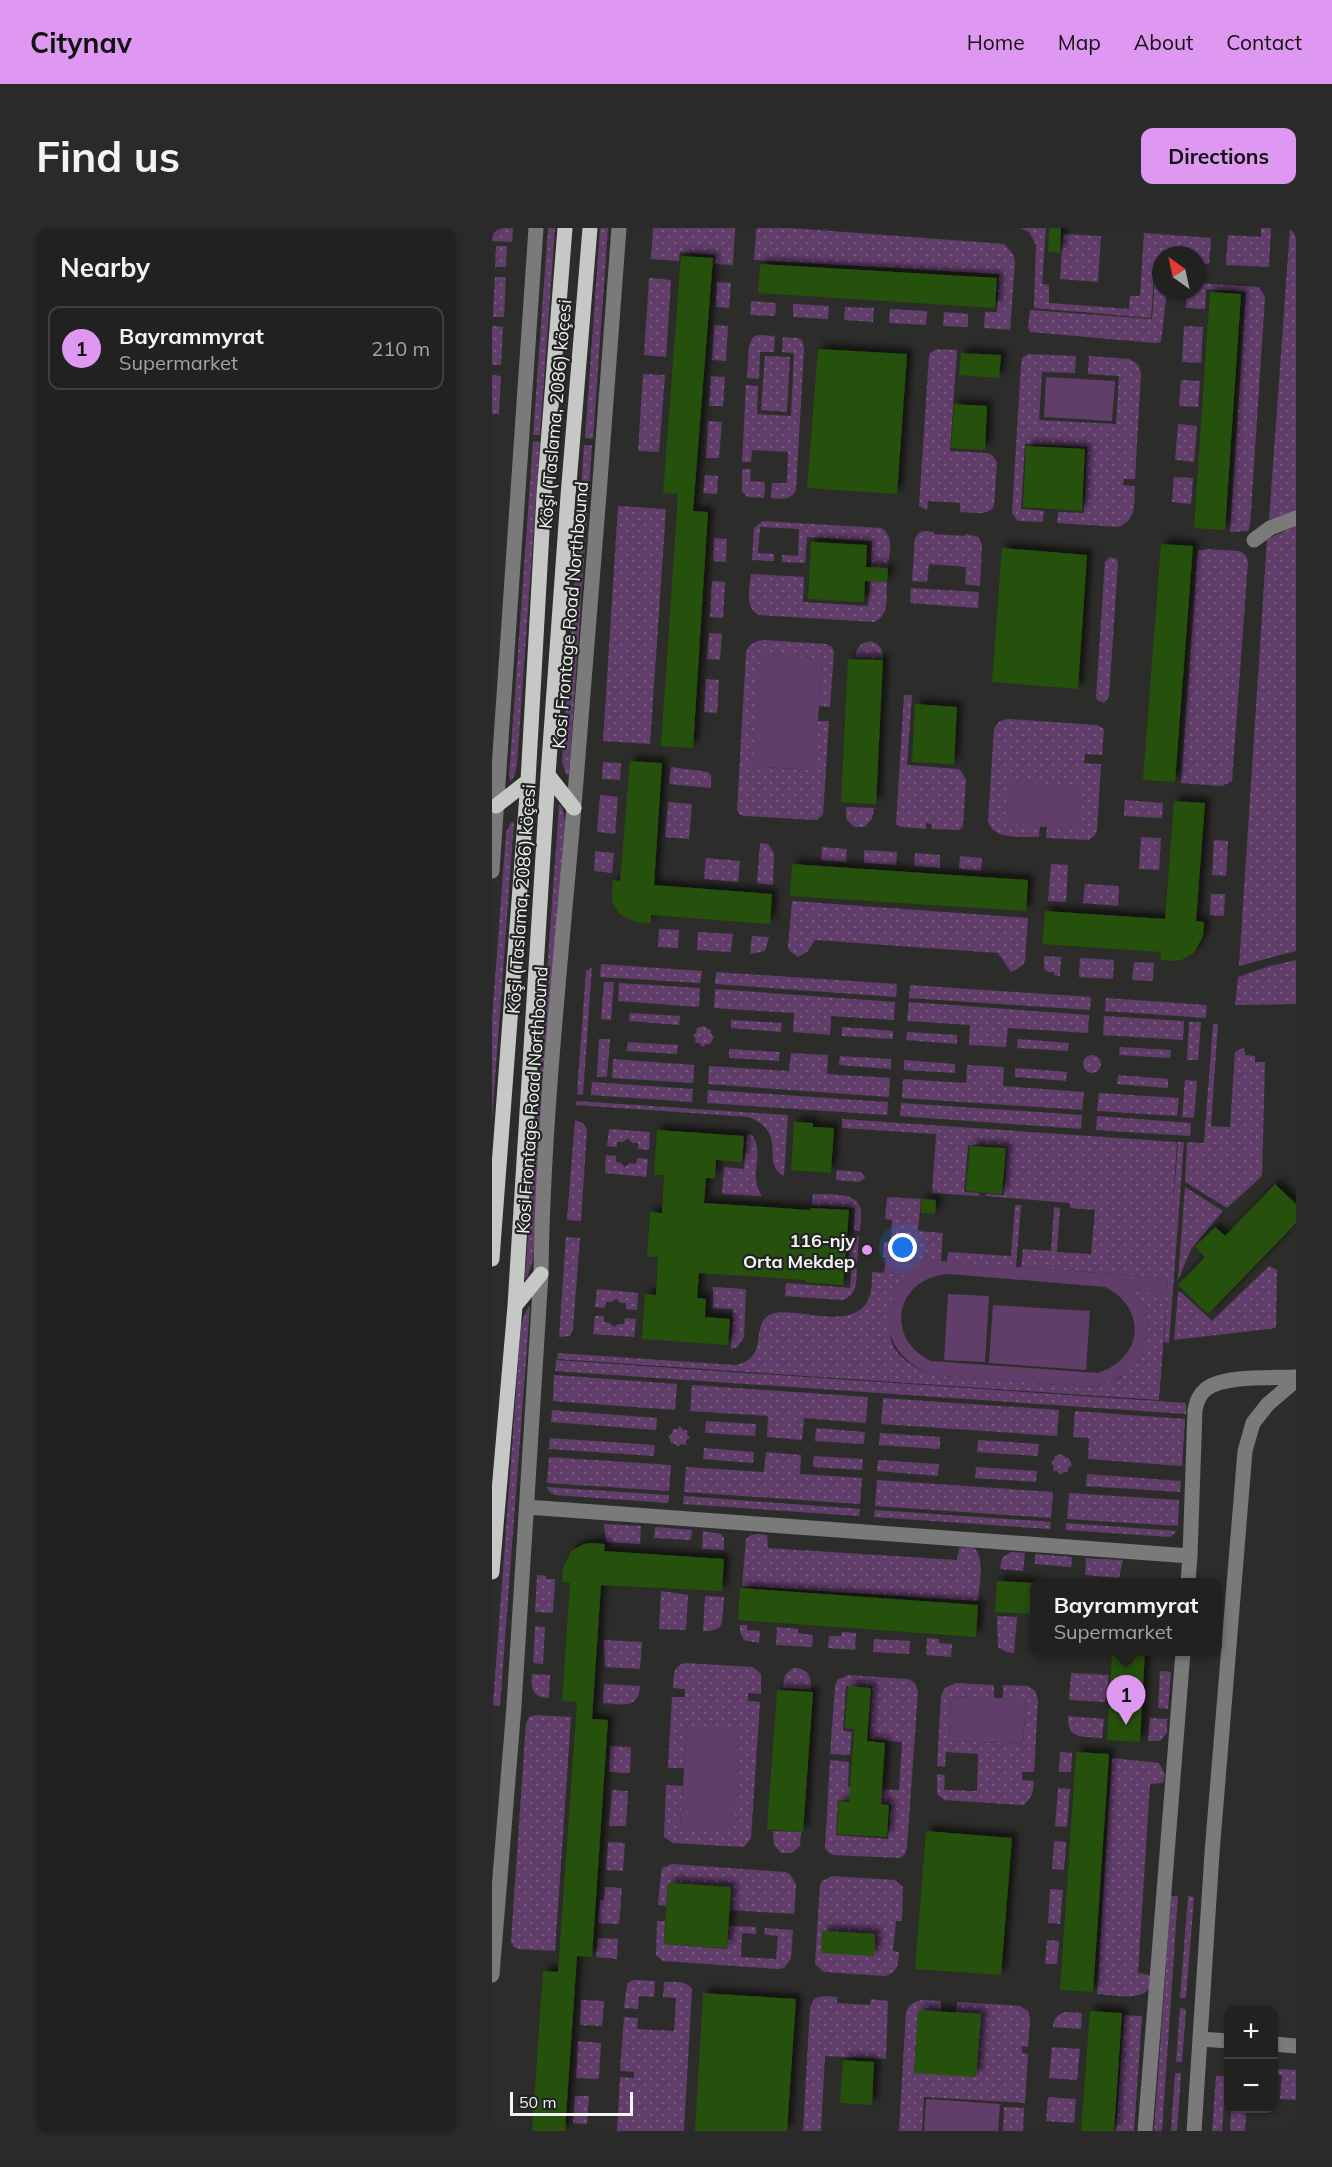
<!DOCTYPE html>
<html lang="en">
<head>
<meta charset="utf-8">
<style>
	body { margin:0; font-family:Mulish,sans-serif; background:#292a29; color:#f1f3f6 }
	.controls { position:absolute; right:18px; bottom:18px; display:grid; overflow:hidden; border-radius:12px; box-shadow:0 2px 4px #0004 }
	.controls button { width:54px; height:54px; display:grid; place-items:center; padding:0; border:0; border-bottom:2px solid #3e3f3e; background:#212220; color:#f1f3f6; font:30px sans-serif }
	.compass { position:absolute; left:660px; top:18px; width:54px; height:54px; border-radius:50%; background:#212220; box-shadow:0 2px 4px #0004; rotate:327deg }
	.scale { position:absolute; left:18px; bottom:15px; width:123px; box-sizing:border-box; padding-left:6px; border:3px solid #f2f3f2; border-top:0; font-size:16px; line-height:21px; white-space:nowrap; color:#f2f3f2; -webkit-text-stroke:4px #222422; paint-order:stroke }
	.you { position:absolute; left:411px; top:1020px; width:21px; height:21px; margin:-15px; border:4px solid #fff; border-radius:50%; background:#1a73e8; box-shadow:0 0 0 9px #1a73e833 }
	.badge { display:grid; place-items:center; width:39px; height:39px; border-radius:50%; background:#df98f1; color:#111; font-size:20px; font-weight:700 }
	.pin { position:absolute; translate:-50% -50px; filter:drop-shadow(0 2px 3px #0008) }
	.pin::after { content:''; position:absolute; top:32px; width:21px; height:18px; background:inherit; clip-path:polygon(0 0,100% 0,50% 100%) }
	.popup { position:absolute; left:538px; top:1350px; width:192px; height:78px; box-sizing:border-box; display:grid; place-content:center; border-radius:12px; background:#212220; filter:drop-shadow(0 2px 4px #0005); font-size:20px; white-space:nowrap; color:#a2a4a5 }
	.popup b { font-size:22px; color:#f1f3f6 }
	.popup::after { content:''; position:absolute; left:50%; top:100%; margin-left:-12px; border:12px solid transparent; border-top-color:#212220 }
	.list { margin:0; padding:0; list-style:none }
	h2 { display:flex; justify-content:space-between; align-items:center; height:78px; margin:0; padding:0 24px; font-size:26px }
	h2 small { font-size:20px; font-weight:400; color:#a2a4a5 }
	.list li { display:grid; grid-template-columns:39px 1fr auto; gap:18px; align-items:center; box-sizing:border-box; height:84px; margin:0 12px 12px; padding:0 12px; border:2px solid #3e3f3e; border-radius:12px }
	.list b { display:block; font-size:22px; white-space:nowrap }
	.list p { margin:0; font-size:20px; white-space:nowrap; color:#a2a4a5 }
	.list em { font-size:20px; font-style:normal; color:#a2a4a5 }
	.map { position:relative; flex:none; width:804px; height:1903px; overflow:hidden; border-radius:12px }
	header { display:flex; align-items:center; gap:36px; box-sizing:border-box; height:84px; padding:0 30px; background:#df98f1; color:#111 }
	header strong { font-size:28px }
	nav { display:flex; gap:33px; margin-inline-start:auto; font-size:21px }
	.intro { display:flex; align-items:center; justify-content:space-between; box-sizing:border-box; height:144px; padding:0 36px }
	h1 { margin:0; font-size:42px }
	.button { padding:15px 27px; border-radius:12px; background:#df98f1; color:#111; font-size:21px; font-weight:700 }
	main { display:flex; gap:36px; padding:0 36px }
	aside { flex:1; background:#212220; border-radius:12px; box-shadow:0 2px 4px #0004 }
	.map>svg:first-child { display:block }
	.grass { fill:url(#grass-dots) }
	.pitch { fill:#613d6a; fill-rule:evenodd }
	.building { fill:#285108; filter:url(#shadow) }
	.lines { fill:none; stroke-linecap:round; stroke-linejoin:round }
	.minor { stroke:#797a79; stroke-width:15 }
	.major { stroke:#c6c8c5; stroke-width:15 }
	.poi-dot { fill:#df98f1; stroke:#222422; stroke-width:2 }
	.labels { text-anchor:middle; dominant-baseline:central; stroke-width:4.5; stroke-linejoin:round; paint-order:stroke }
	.street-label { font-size:18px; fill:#f2f3f2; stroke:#222422 }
	.poi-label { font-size:18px; font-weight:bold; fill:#f2f3f2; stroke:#222422; text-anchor:end }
</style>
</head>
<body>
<header>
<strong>Citynav</strong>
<nav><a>Home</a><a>Map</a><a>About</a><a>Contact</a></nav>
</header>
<div class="intro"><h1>Find us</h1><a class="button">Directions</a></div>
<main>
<aside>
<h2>Nearby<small></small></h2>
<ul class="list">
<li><span class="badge">1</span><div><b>Bayrammyrat</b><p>Supermarket</p></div><em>210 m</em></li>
</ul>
</aside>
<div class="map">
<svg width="804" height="1903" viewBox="0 0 804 1903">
	<defs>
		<pattern id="grass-dots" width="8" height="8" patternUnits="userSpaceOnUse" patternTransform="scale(1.5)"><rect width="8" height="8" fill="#613d6a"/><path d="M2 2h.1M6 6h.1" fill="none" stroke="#785a80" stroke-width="1.8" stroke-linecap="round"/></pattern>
		<filter id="shadow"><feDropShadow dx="5.5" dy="-5.5" stdDeviation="3" flood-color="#0009"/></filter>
	</defs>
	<rect width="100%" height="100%" fill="#2c2d2b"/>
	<path class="grass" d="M0 0H21L20 14 0 13Z
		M56 0H63L48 207H41Z
		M108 0H116L101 211 93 210Z
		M161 0H243L241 37 222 36 223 27 188 24 187 33 159 31Z
		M266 0H299L512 16 521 26 523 34 518 102 492 100 493 84H505L507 46 262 32 264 2Z
		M528 0H554L550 56 557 57V75L637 81 638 68H648L652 5 719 10 717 36 705 35V27H669V32H663L659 90 542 80 544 17 537 4Z
		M769 0H779L777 39 734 37 736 7 769 9Z
		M798 0H804V283L777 292Z
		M571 6 609 8 606 54 568 51Z
		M4 18H15L14 39H3Z
		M664 33H669V63H675L669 114 663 115 538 104 536 100 538 82 660 91Z
		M3 49H14L12 89H1Z
		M157 50 179 52 174 129 152 127Z
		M225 54 239 55 237 80 224 79Z
		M705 55 767 59 773 69 758 298 756 303 738 304 754 64 714 61 713 81 694 80 695 64 705 63Z
		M259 73 284 75 283 88 258 87Z
		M301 76 337 78 336 91 301 89Z
		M353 79 382 80 381 94 352 92Z
		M398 81 435 83 434 97 397 95Z
		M452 84 476 86V99L451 98Z
		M222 97 236 98 234 133 220 132Z
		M0 98 11 99 9 137H0Z
		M692 98 711 99 709 135 690 134Z
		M266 107 283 108 282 124H268L267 151 255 150 257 118 261 109Z
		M291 109 306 110 310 112 312 121 304 262C298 273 290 271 279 270L280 255H295L296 224 260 222 259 234H250L254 157 266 158 265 186 299 188 302 125 290 124Z
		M445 121 465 122 458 223 495 225 500 227 505 234 502 278C496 289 479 284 468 284V275L436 273 435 282 427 278 437 128 438 125Z
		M536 126 584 128 583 145 550 144 547 192 624 196 627 148 596 146 597 128 637 131C645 134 648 138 649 146L643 251H632L631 257 643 258C642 275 645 291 627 299L565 295 566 284 592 285 595 219 533 216 529 281 552 283 551 294 526 293 520 285 529 136 530 130Z
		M273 128 298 129 295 184 269 182Z
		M151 146 173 147 167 224 146 223Z
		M0 147 9 148 7 186H0Z
		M219 148 233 149 231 178H217Z
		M689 152 708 153 706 179 687 178Z
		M216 193 230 194 227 230H214Z
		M686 196 705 198 702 234 683 232Z
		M41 213 48 214 25 536 23 546 19 554 17 549Z
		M92 217H100L77 546 74 547 70 533Z
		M250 241H259L258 253 273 254 272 270 256 269 250 264Z
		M213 247 226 248 225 266 211 265Z
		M682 249 701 250 699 276 680 274Z
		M126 278 174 281 158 516 111 513Z
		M271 293 389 300C403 308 397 326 396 340L379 339 380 313 315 309 313 335 290 334V327L306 328 307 301 268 299 266 325 282 326V333L260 332 262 300Z
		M804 298V723L747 738 775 311Z
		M433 303 442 304V306L473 308V306L487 309 490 317 488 358 473 356 474 339 437 336 435 354 420 353 423 310 428 304Z
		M222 310 235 311 234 334 221 333Z
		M715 321 747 323 754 327 756 334 740 553 730 558 689 555 706 322H714Z
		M618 329 625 331 626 335 617 469 612 475 605 472 604 468 613 334Z
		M259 346 312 349 311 374 376 378 378 353 395 354C394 369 398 388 382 394L267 387C252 380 258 359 259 346Z
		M220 353 233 354 231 390 218 389Z
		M419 360 487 364 486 380 418 375Z
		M217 405 230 406 228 432 215 431Z
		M272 412 334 416 340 419 342 424 338 479 327 478 330 430 260 538 322 542 326 493H337L331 586 325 592 253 588 248 587 245 582 254 425C257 415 262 413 272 412Z
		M378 413C388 416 391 421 391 431L363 430C364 420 368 415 378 413Z
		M214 451 227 452 225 485 212 484Z
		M412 467H420L415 537 465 541 469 543 474 552 471 598 467 602 439 601 440 596 434 595V601L409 599 404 596Z
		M516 491 605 497 612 501 610 527 593 526 592 535 609 536 605 602 603 607 597 612 554 610 555 599 587 601 513 596 548 598 547 609C529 608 502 613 496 593L502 501C505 494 509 492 516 491Z
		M111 534 129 535 128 552 110 551Z
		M179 539 216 544 219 548V560L177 556Z
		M108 567 126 569 123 606 105 604Z
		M633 572 671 575 670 590 632 588Z
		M176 574 200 576 197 611 173 609Z
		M67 577 70 578 73 593 41 1031 35 1050H33Z
		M354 579 382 580 380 591 372 599H362L354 591Z
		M19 594H22L0 892V792L14 605Z
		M649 609 669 610 667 642 647 641Z
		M722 612 736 613 734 648 720 647Z
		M268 615 276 616 282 625 281 657 265 655Z
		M330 619 355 621 354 634 329 632Z
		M372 622 405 624 404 637 372 635Z
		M103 623 122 625 120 645 102 643Z
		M423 625 448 627V640L422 638Z
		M468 628 490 630 489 643 467 641Z
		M214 630 248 633 246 654 212 651Z
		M559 636 576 637 574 674 556 673Z
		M593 656 627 658 626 678 591 675Z
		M719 666H733L732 688 718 687Z
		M300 673 536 690 533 733 530 738 519 744 506 725 323 712 315 724 306 729 298 723 296 719Z
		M167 701 187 702 186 720 166 719Z
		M206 704 241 706 239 724 205 722Z
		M260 708 277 709 273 723 258 726Z
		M552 728 569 729 568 748 562 747V744H556L552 741Z
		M588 730 622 732 621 751 587 749Z
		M804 732V776L743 777 746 749 778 738Z
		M642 734 662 735 661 753 640 752Z
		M109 736 210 743 208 755 108 749Z
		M100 739 91 867 85 866 94 743Z
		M224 744 405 756 404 769 223 756Z
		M112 754H122L119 792 109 791Z
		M127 755 208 760 207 779 126 773Z
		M418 757 599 769 598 782 417 770Z
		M223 761 403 774 402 792 339 788 338 807 301 804 302 785 222 780Z
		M614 770 715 777 714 790 613 783Z
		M417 774 597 787 596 805 516 800 514 819 477 817 478 797 415 793Z
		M138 785 188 788 187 797 137 793Z
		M612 788 692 793 691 812 611 807Z
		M239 792 290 795 289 804 239 800Z
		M697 794H709L706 832H695Z
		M721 796H726L719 898 738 899 743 824 752 819 753 827 763 828V834H773L770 948 735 980 693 954 695 914 712 915Z
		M212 798 215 801 219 802V806L222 809 218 816H214L210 819 208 815H203L204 811 201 807 204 805 205 800Z
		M350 799 401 803V811L350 808Z
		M415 804 465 807V816L414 812Z
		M107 811H118L115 849H105Z
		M526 811 577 815 576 823 525 820Z
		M136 814 186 817 185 826 135 823Z
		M628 819 679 822 678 830 627 827Z
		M237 821 288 824 287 833 237 830Z
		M299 825 336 827 335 846 398 850 397 869 216 856 217 838 297 843Z
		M591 836a9 9 0 1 1 18 0a9 9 0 1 1-18 0Z
		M348 828 399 831V841L347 837Z
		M121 831 202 837 201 855 120 850Z
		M412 832 463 836V845L412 842Z
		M475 837 512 839 511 858 592 864 590 882 410 870 411 851 474 855Z
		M523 840 575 844 574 853 523 849Z
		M626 847 676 851V860L625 856Z
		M693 852 705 853 702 890 690 889Z
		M100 854 201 861 200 874 99 867Z
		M216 862 396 874 395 887 215 875Z
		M607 865 687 870 685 888 605 883Z
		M84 873 296 887 292 948C267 935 298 906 257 889L84 877Z
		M409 875 590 887 589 901 408 888Z
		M605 888 699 895 698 908 604 902Z
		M350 891 685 914 679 1004 686 914H692L677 1115 672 1114 676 1050 529 1039 531 1021 559 1023 562 979 568 980 565 1024 599 1026 603 982 578 980V975L494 968V966L512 967 515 919 476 917 472 964 487 965V968L440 965 444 906 350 900Z
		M83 892 91 895 95 902 89 993 75 992Z
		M117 901 158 904 157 922 146 921V915H140L136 910 131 914H125V919L115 918Z
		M255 906 260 907C274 926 255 946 270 968L230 966 232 939 252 941Z
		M114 927 124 928V934L129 935 133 939 138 935 144 936 145 930 156 931 154 949 113 945Z
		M345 942 368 944 373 948 372 951 367 954 344 952Z
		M693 959 731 983 699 1021 686 1052Z
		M321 966C334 967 363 963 368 979 370 986 368 996 368 1003H362L363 980 320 977Z
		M395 969 429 971 426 1003 451 1005 449 1033 391 1029 392 1014H399L400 992 393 991Z
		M523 977H529L524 1039 455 1034 456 1024 519 1028Z
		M358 1008H367L365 1035 356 1034Z
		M74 1009 88 1010 81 1101 78 1108 67 1109Z
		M777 1038 785 1042 784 1100 682 1112 686 1064H689L720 1093Z
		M359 1040H365C364 1054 366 1067 350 1072L293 1068 294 1055 358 1060Z
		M380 1044 418 1047 414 1050C411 1060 397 1096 398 1105 398 1129 429 1145 449 1148L594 1159 606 1158 629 1150 656 1100 650 1077 641 1063 675 1066 667 1172 65 1131 66 1125 243 1137C280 1130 256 1094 280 1086 288 1083 296 1085 303 1085 326 1087 364 1097 376 1072 380 1064 380 1053 380 1044Z
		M221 1059 254 1061 252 1109 245 1119 239 1121 241 1081 221 1080Z
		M105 1061 146 1065 145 1082 134 1081V1075H128L124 1070 120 1074H114L113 1080 103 1079Z
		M36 1079H38L8 1478 1 1477 29 1096Z
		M103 1088H112V1094L118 1095 122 1099 126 1096H132L133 1090 144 1091 142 1109 101 1106Z
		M64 1132 694 1175V1186L63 1143Z
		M62 1147 185 1156 183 1182 61 1173Z
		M200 1157 376 1169 374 1195 312 1190 310 1212 275 1209 276 1188 198 1183Z
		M391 1170 567 1182 565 1208 389 1196Z
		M60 1182 165 1190 164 1202 59 1194Z
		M583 1183 693 1191 690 1238 596 1231 597 1210 581 1209Z
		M214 1193 264 1196 263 1208 213 1205Z
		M188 1198 191 1202H195V1206L198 1210 194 1212V1217L189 1216 186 1219 183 1216 179 1215 177 1208 180 1205 181 1201H185Z
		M324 1200 373 1204 372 1216 323 1213Z
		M388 1205 448 1209V1221L387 1217Z
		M58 1210 163 1217 162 1228 57 1221Z
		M486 1212 547 1216 546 1228 485 1224Z
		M212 1220 262 1224 261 1235 211 1231Z
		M274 1224 309 1227 308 1246 370 1250 368 1276 192 1264 194 1239 272 1244Z
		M570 1226 573 1229 577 1230 580 1237 576 1240V1244H572L568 1247 565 1243H561L562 1238 559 1235 562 1232 563 1228Z
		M322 1228 371 1231 370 1242 321 1239Z
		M57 1229 179 1237 177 1263 55 1255Z
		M386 1232 447 1236 446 1248 385 1243Z
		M484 1239 545 1243 544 1254 483 1250Z
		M595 1246 689 1253 688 1264 594 1258Z
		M385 1252 561 1264 559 1290 383 1278Z
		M54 1259 177 1267 176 1275 63 1267 59 1265Z
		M577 1265 687 1272 686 1298 575 1291Z
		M192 1268 368 1281 367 1288 191 1276Z
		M383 1282 559 1294 558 1301 382 1289Z
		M574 1295 685 1303 678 1309 574 1302Z
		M112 1296 149 1298 148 1316 114 1314Z
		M163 1299 200 1302 199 1312 162 1310Z
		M211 1303 229 1306 232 1310V1322L210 1321Z
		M266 1306 275 1307 276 1320 465 1332 467 1320 481 1319C494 1330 487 1357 486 1373L250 1358 254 1311 259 1307Z
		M519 1324 533 1325 531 1343 508 1341 510 1330Z
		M543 1326 580 1329 579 1339 543 1336Z
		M594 1330 631 1332 627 1350 593 1347Z
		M45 1347 54 1348V1351H63L61 1385 43 1384Z
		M169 1363 196 1367 194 1402 167 1401Z
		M213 1368 232 1369 230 1394 228 1399 219 1403H211Z
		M505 1388 525 1389 522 1425 514 1424 506 1419Z
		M248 1397H255V1402L268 1403 267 1415 252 1412 248 1404Z
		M43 1398 53 1399 51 1436 41 1435Z
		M285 1399 306 1401V1405L321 1407 320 1419 284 1417Z
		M350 1404 364 1405 363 1422 336 1420 337 1408H349Z
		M435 1410 447 1411V1415L460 1416 459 1429 434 1427Z
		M382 1411 418 1413 417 1426 381 1424Z
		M112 1412 150 1414 148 1441 113 1439Z
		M193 1435 261 1439 269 1446V1466L256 1465V1473L268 1474 259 1610 252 1619 181 1615 172 1609 174 1557 191 1558 188 1601 242 1604 195 1499 192 1540H176L180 1469H193V1461L181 1460C182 1449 180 1438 193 1435Z
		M301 1440C316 1439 320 1449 319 1462L291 1460 293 1447Z
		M668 1443 679 1444 676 1481 666 1480Z
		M579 1445 617 1447 613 1474 577 1472Z
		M40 1446 58 1447 57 1470C40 1469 39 1461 40 1446Z
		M357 1447 415 1451C422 1453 424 1456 426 1463L415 1620 413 1626 408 1630 342 1627 337 1625 333 1620 338 1532 357 1534 356 1559 378 1560 377 1574 346 1572 344 1607 396 1611 399 1576 380 1575 381 1561 407 1562 410 1514 377 1511 380 1459 354 1458 351 1503 360 1504 358 1527 338 1526 343 1458 345 1452Z
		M464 1455 502 1457V1470L459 1468 457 1513 531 1516 534 1472 511 1470V1457L536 1458 543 1463 546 1472 542 1544H530V1552L542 1553C541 1564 541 1570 531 1577L452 1572 445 1566V1546L453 1547 452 1562 485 1563 486 1526 454 1524 453 1539 445 1538 449 1467 454 1459Z
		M112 1456 148 1458C147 1482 129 1476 111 1475Z
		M44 1487 79 1489 63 1723 26 1721 21 1718 19 1713 34 1495 37 1489Z
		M576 1488 612 1491 610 1510C592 1508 575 1513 576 1488Z
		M658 1490 675 1491V1505L668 1513H656Z
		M118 1518 139 1519 138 1545 117 1544Z
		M568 1524 580 1525 579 1544H567Z
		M620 1530 667 1535 673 1546 671 1555 658 1556 646 1745 657 1747C667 1777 621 1767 605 1766Z
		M566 1560 578 1561 575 1599 563 1598Z
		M120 1562 136 1563 134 1598H117Z
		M281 1603 309 1604 308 1618 300 1625H289L282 1617Z
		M562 1613 574 1614 572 1642 560 1641Z
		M116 1614 133 1615 131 1643 114 1642Z
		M180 1636 293 1644 298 1646 304 1657 302 1686 238 1682 239 1659 176 1655 174 1678 166 1677 169 1645 170 1640Z
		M340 1648 403 1652 411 1659 410 1693H404L401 1723 407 1724C406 1736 406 1745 393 1748L332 1744 323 1736 328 1657 330 1653Z
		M113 1659 130 1660 127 1696 106 1695 108 1672H112Z
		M558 1661 571 1662 568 1696 556 1695Z
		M679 1668H686L670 1903H662Z
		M696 1668 702 1669 694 1770H688Z
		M165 1693H173L172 1716 235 1721 237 1698 264 1699V1706L250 1705 249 1729 284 1731 286 1708 272 1706 273 1700 301 1702 299 1731 292 1740 286 1741 171 1733 164 1727Z
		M106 1710 126 1711 125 1731 104 1729Z
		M555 1712 567 1713 565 1736H553Z
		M144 1752 163 1753 162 1769 147 1768 146 1781 132 1780 135 1756 139 1753Z
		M172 1754C182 1754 194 1752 200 1761L192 1903H125L128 1849 142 1850V1844L128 1843 132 1789 146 1790 145 1801 182 1803 184 1770 171 1769Z
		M331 1768 345 1769V1775L378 1777 379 1771 396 1773 394 1831 333 1828 329 1903H311L318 1779 323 1770Z
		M89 1772 112 1773 110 1798 88 1797Z
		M430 1772 449 1773V1784L426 1783 422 1845 484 1848 488 1787 464 1785 465 1774 528 1778 536 1783 538 1791 536 1819 530 1818V1825L536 1826 533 1875 432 1869 430 1903H407L414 1784C417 1776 422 1774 430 1772Z
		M688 1780 694 1781 690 1834H684Z
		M574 1784 590 1785 589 1801 561 1799C562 1790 565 1786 574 1784Z
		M632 1787 650 1788 642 1903H624Z
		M86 1813 109 1815 107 1851 84 1850Z
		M560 1819 588 1821 585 1852 557 1850Z
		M784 1841 804 1842V1872L788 1871 790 1847 783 1846Z
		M683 1845H689L685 1903H679Z
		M724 1848H734L730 1903H720Z
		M83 1868H97L95 1896 81 1895Z
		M556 1869 584 1871 582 1895 554 1893Z
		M512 1879 532 1880 531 1903H511Z
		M739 1881H754L753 1903H738Z"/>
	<path class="pitch" d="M554 149 623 153 620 193 552 189Z
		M268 426 330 430 323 542 260 538Z
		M516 553 590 558 587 601 513 596Z
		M394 1029 676 1050 675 1066 642 1064C674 1106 646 1157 594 1159L449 1148C398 1139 377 1083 417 1047L392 1045ZM457 1046 613 1059C656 1080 651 1131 606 1145L439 1133C391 1110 404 1049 457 1046Z
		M456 1066 497 1068 493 1134 452 1132Z
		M501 1077 598 1083 594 1142 497 1135Z
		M459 1468 534 1471 531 1516 457 1513Z
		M195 1499 249 1502 242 1605 188 1601Z
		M434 1871 508 1876 506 1903H432Z"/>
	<path class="building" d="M557 0H569L568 25 556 24Z
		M189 28 221 30 201 283 216 284 201 520 169 518 186 266 171 265Z
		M268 36 505 50 503 80 266 65Z
		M718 64 749 66 733 302 702 300Z
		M326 121 415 126 405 266 315 260Z
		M469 125 509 127 507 150 467 147Z
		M462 176 495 178 493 222 459 220Z
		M534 218 593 221 590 283 531 279Z
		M319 314 375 317 374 339 396 340 395 354 373 353 372 374 316 371Z
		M669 316 701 318 683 554 651 552Z
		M510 320 595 327 586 461 500 454Z
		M356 431 391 432 384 576 349 574Z
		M423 476 465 479 462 536 420 534Z
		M138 533 170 535 162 657 280 666 278 696 159 687V695L144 694 127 686 120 673V666L121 652 128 653Z
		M682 573 713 575 704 693 712 694 711 708 702 725 689 732 682 733 668 732 669 724 550 716 553 683 673 691Z
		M300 636 536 652 534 683 298 668Z
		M302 894 321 895V899L342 900 339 945 299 942Z
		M165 902 252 908 250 934 224 932 223 950H214L212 975 318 982V980L357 982 351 1057 313 1054V1052L207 1045 205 1070 214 1071 213 1089 238 1091 236 1117 150 1111 153 1066 164 1067 166 1029H155L158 984 170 985 172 947H162Z
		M478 918 514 920 510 966 474 963Z
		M783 956 804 976V995L716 1086 686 1057 713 1029 703 1019 723 999 733 1008Z
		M430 971 444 972 443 986 429 985Z
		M99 1315 113 1316 112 1323 232 1331 230 1363 109 1357 100 1491 116 1492 100 1729 85 1728 73 1903H40L51 1743 66 1744 85 1474 70 1473 78 1355 70 1354 71 1340 79 1323 92 1316Z
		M505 1353 543 1355V1386L503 1384Z
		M248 1360 486 1377 484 1409 246 1392Z
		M620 1424H653L648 1514 615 1512Z
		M356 1458 379 1460 375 1513 393 1515 389 1576 397 1577 395 1609 345 1606 347 1573 357 1574 362 1501 353 1500Z
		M285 1462 321 1464 311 1604 275 1601Z
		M584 1524 617 1526 601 1764 568 1762Z
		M434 1603 520 1610 509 1747 423 1741Z
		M176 1655 239 1659 235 1720 172 1716Z
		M330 1703 383 1706 382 1728 329 1725Z
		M211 1765 304 1771 295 1903H203Z
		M426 1782 489 1786 484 1849 422 1845Z
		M598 1783 630 1785 622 1903H589Z
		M351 1832 382 1834 380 1877 348 1875Z"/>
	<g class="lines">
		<path class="minor" d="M762 312 778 300 804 290
			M0 643 44 0
			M35 1279 698 1328 703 1182C705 1173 707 1167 714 1161 732 1147 781 1150 804 1149
			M696 1354 698 1328
			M0 1747 22 1478 49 1046C51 890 69 734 82 578 98 385 113 193 127 0
			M709 1811 736 1813
			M782 1816 804 1818
			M653 1903 691 1424
			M702 1903 720 1625 753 1223 761 1195 776 1176 804 1152"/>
		<path class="major" d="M56 547 82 580
			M4 578 36 553
			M0 1031 36 553 52 267 73 0
			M23 1078 49 1046
			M0 1344 23 1078 56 547 76 268 98 0"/>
	</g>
	<circle class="poi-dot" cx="375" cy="1022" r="6"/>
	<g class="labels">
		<g class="street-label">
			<text transform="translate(63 186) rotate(-85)">Köşi (Taslama, 2086) köçesi</text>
			<text transform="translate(78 387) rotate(-85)">Kosi Frontage Road Northbound</text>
			<text transform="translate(29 671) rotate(-86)">Köşi (Taslama, 2086) köçesi</text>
			<text transform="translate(40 872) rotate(-86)">Kosi Frontage Road Northbound</text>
		</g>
		<g class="poi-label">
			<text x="363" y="1012">116-njy<tspan x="363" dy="21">Orta Mekdep</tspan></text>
		</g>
	</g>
</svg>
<div class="controls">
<button>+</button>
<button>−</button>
</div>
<svg class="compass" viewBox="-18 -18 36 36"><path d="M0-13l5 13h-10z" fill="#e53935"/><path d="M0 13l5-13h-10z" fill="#a2a4a5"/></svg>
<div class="scale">50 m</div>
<div class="you"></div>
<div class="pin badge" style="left:634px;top:1497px">1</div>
<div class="popup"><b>Bayrammyrat</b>Supermarket</div>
</div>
</main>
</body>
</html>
